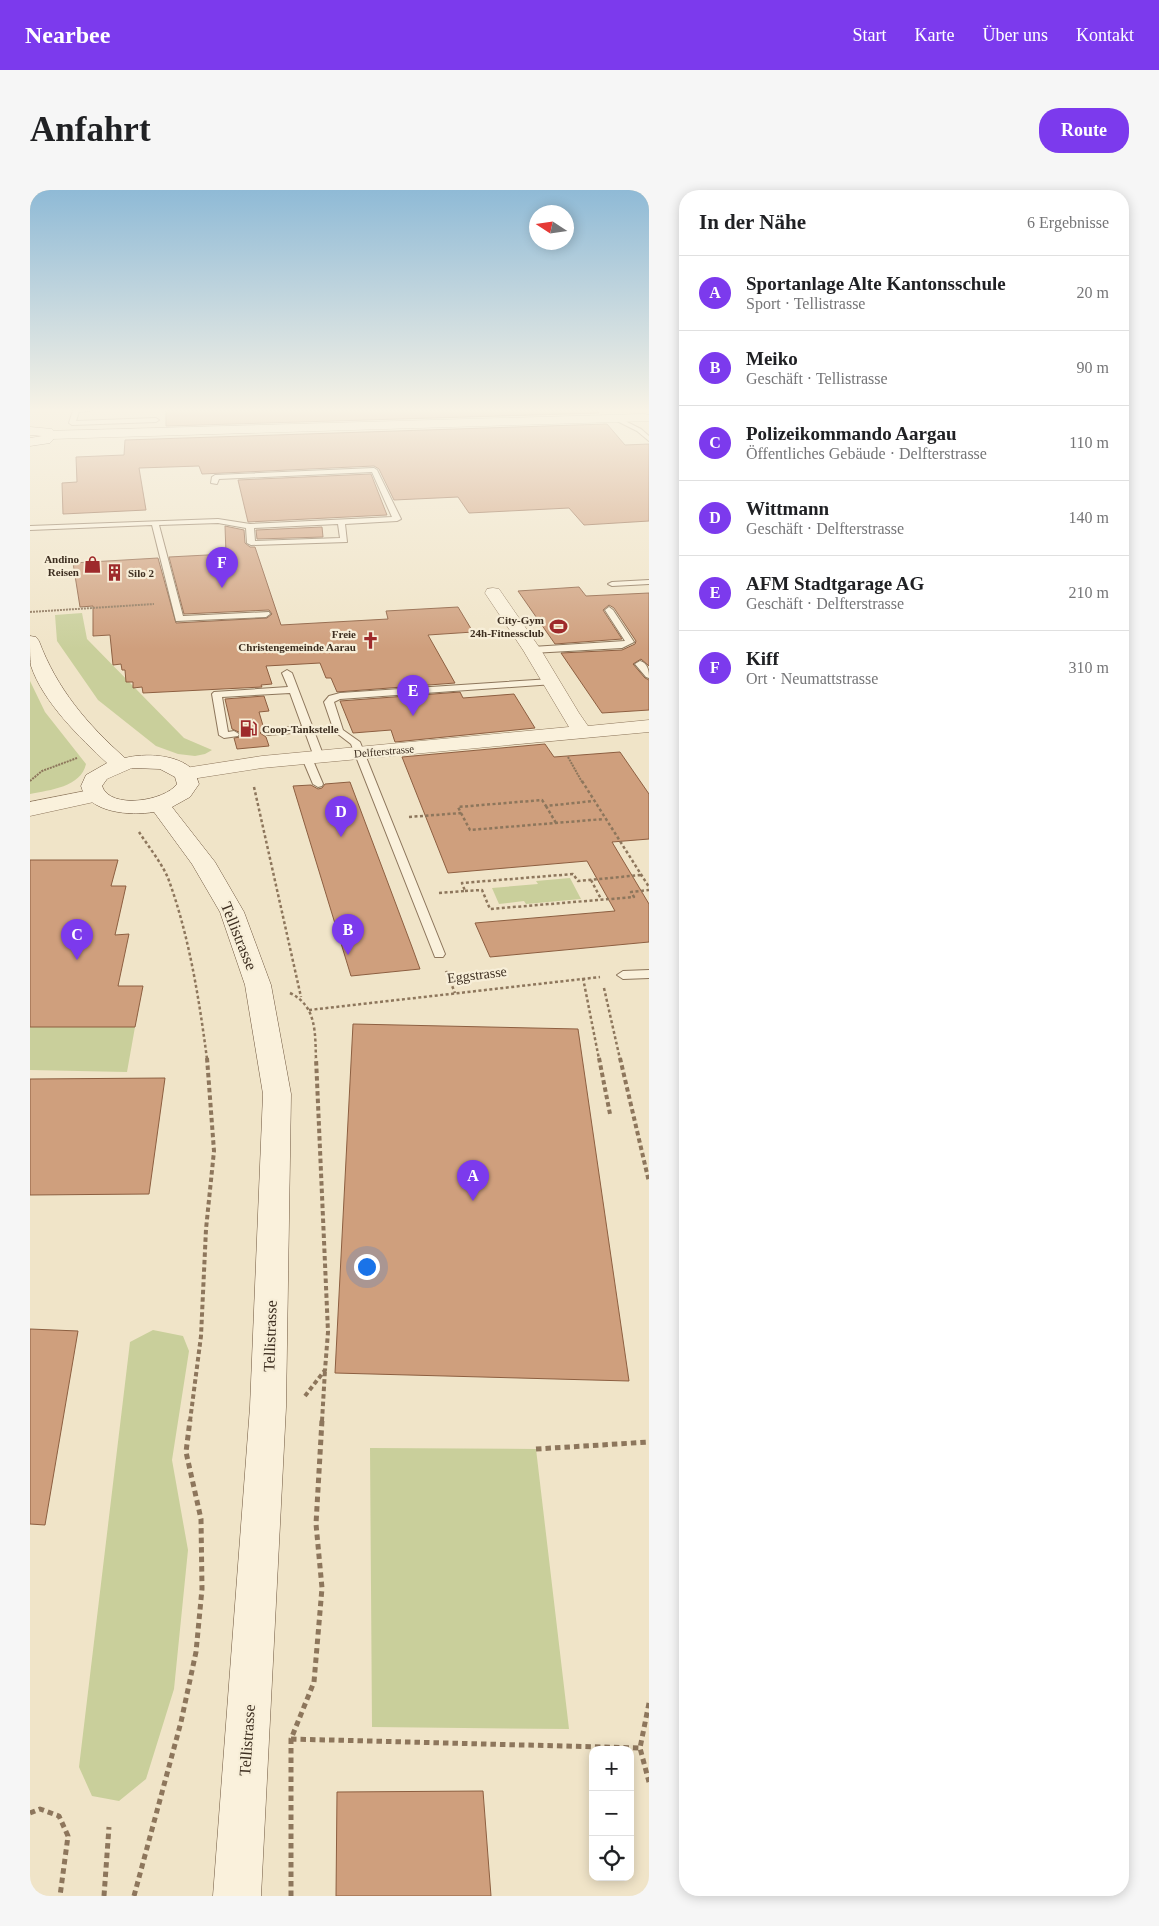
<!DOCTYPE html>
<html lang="de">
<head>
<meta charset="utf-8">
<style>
	body { margin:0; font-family:Georgia,serif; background:#f6f6f6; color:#202124 }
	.controls { position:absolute; right:15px; bottom:15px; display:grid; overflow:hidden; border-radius:10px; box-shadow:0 2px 12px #0003 }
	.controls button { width:45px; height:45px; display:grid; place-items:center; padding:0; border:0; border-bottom:1px solid #e0e0e0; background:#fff; color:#202124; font:25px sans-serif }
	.compass { position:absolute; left:499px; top:15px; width:45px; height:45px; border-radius:50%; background:#fff; box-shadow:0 2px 12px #0003; rotate:282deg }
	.you { position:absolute; left:336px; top:1076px; width:18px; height:18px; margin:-12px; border:4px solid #fff; border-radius:50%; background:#1a73e8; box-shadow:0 0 0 8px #1a73e833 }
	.badge { display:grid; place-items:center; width:32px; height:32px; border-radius:50%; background:#7c3aed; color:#fff; font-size:16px; font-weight:700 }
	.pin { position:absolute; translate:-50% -41px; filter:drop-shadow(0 1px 2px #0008) }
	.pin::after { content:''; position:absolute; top:26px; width:18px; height:15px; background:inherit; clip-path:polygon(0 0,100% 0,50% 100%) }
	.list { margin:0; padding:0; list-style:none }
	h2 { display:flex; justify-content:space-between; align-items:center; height:65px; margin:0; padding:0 20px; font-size:21px }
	h2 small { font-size:16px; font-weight:400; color:#757577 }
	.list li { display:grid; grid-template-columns:32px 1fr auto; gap:15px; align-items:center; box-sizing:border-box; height:75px; padding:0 20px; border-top:1px solid #e0e0e0 }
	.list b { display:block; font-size:19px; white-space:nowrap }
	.list p { margin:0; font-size:16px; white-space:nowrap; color:#757577 }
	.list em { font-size:16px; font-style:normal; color:#757577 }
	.icon { flex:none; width:28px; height:28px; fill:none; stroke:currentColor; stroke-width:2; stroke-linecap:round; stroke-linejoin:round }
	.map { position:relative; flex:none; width:619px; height:1706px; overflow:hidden; border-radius:20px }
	header { display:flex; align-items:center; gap:30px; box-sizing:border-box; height:70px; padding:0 25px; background:#7c3aed; color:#fff }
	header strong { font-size:24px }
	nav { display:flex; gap:28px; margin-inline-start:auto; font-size:18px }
	.intro { display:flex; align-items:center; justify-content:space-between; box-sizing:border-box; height:120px; padding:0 30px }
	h1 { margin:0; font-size:35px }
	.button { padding:12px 22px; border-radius:20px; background:#7c3aed; color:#fff; font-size:18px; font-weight:700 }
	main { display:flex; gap:30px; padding:0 30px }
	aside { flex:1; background:#fff; border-radius:20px; box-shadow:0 2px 12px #0003 }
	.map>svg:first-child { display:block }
	.green { fill:#c9cf9b }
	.building { fill:#cf9f7d; stroke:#8d5f41 }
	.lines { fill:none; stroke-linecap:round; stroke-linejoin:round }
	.lane-casing { stroke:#8d765c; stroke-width:2 }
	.street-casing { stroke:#8d765c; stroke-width:1 }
	.secondary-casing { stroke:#6f573f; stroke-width:1 }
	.path-far3 { stroke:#8d765c; stroke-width:2; stroke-dasharray:2 1; stroke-linecap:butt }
	.path-far2 { stroke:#8d765c; stroke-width:2.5; stroke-dasharray:3 2.5; stroke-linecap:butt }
	.path-far1 { stroke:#8d765c; stroke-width:4; stroke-dasharray:4.5 3; stroke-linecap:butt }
	.path { stroke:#8d765c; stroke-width:5; stroke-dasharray:5.5 4; stroke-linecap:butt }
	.lane { fill:#faf1dc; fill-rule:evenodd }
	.street { fill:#faf1dc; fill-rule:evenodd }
	.secondary { fill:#faf1dc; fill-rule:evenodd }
	.labels { text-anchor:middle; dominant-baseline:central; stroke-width:4.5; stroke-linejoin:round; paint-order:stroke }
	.far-poi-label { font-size:11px; font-weight:bold; fill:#3d2e20; stroke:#f7eed8; text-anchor:end }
	.far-street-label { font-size:11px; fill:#3d2e20; stroke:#f7eed8 }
	.street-label { font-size:14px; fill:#3d2e20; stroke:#f7eed8 }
	.near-street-label { font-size:16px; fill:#3d2e20; stroke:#f7eed8 }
</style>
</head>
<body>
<header>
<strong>Nearbee</strong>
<nav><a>Start</a><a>Karte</a><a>Über uns</a><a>Kontakt</a></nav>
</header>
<div class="intro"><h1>Anfahrt</h1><a class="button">Route</a></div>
<main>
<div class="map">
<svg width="619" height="1706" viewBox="0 0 619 1706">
	<rect width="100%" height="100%" fill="#f0e4c8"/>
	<path class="green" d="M52 423 57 449 154 548 182 560 175 564 165 566 148 564 126 556 68 510 27 451 25 425Z
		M0 491 15 522 56 574C51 597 20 600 0 604Z
		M540 688 551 709 496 714 494 711 469 714 462 698 508 694 506 691Z
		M0 837H105L97 882 0 880Z
		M123 1140 153 1146 159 1161 142 1270 158 1360 144 1499 116 1589 89 1611 62 1606 49 1577 100 1152Z
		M340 1258 506 1259 539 1539 342 1537Z"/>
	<path class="building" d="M136 220H566L569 223 136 236Z
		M577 234 595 255 619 254V331L554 335 539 318 439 323 428 307 364 310 349 279 344 276 172 284 169 276 109 278 116 320 33 324 32 293 47 292 46 267 94 265 95 250Z
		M341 284 357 325 218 332 208 290Z
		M195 336 214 340 215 353 220 357H225L251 435 358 429 356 421 428 417 443 442 398 445 425 493 307 502 301 488H296L290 473 236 476 242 494 231 495 232 497 113 503 112 497 103 498V492H96L95 480H92L91 474 83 475 80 445 63 446V416L50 417 43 373 128 368 146 433 237 428 242 424 239 420 154 424 139 367 196 364Z
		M292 337 293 347 227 349 226 340Z
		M549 397 556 406 619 403V476L611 469 603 474 615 488 619 490V520L572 523 531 463 592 460 605 454 606 451 584 418 579 415 573 420 592 449 525 454 488 401Z
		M430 502 433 508 484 504 505 538 365 552 361 540 323 543 310 511Z
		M234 506 239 521 229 522 234 539 230 543 236 547 239 556 207 559 204 548 210 547 211 543 202 539 195 509Z
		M515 554 524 567 590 562 619 604V649L582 652 619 714V752L460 767 445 733 585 721 557 671 418 683 372 567Z
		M320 592 382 757 390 779 321 786 263 596 281 595 288 599 292 598 295 594Z
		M0 670H88L81 696H96L85 745 99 744 88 796H113L105 837H0Z
		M323 834 548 839 599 1191 305 1183Z
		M135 888 119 1004 0 1005V889Z
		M0 1139 48 1141 15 1335 0 1334Z
		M453 1601 461 1706H306L307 1602Z"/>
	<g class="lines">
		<defs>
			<path id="lane" d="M43 220H64L49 222 46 231 126 228 129 230 126 232 42 235 39 233Z
				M583 227H587L611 239 619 246V251L607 241 583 229Z
				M344 278 347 280 371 329 367 331 315 334 317 352 221 355 217 353 216 338 188 333 129 335 153 426 239 422 240 424 236 427 146 431 122 335 0 340V336L188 329 220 334 362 327 342 282 189 289 187 294 181 293 182 287 185 285ZM308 334 310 348 225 351 224 338Z
				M619 390V394L582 396 578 394 582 392Z
				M579 417 583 420 604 452 592 458 502 463 497 460 502 457 595 451 575 420Z
				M610 471C618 473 619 481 619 488L616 487 605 474Z
				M257 480 262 483 294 567 293 569 289 570 284 567 275 542 237 545 232 542 237 539 272 536 260 503 192 507 198 542 204 541 209 544 208 546 194 548 189 545 182 504 184 502 258 497 252 483Z
				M521 489 526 492 524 494 310 509 304 512 313 540 330 552 415 764 413 767H405L321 554 304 541 294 512 299 506 310 503Z
				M277 565 282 568 293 594 292 596 288 597 283 594 272 568Z
				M619 780V788L593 789 587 785 593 781Z"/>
			<path id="street" d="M615 224 619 225V231L21 249 15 245 21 241Z
				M463 398 469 399 511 460 549 523 558 536 619 530V542L232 578 155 590 148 588 144 584 148 580 155 578 232 566 539 537 493 460 455 403 457 399Z
				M65 599 73 600 76 605 73 610 0 626V612Z"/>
			<path id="secondary" d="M0 237 22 239 27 245 20 253 0 256V248L12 246 0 245Z
				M0 446 6 447 9 451C27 499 57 534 95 568 114 563 148 564 163 580 166 583 167 589 169 594L160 607 142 617 185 672 214 722 241 795 261 904 256 1217 231 1706H183L220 1217 233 904 215 795 190 722 162 674 124 622C100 626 58 623 51 596L56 585 77 573C50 548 13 512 1 476 0 468 0 455 0 446ZM102 578 130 579 145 587 147 594C135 611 80 620 72 596L77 589Z"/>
		</defs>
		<use href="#lane" class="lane-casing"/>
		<use href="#street" class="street-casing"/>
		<use href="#secondary" class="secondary-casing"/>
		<path class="path-far3" d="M0 422 124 414
			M538 567 552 592
			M0 591 12 581 47 568"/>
		<path class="path-far2" d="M552 591 619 697
			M224 597 271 807
			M516 616 526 633
			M431 623 440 640 574 629
			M379 627 431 623 428 617 512 610 516 616 563 611
			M109 642C118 656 131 672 138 688 159 745 169 808 177 869
			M561 690 571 709
			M435 701 452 700 460 719 604 707 601 702 619 700
			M409 703 435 701 432 693 543 684 548 691 611 685
			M416 781 425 803
			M553 788 569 869
			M574 798 590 869
			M260 803C287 816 285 843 286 869
			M279 820 570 787"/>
		<path class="path-far1" d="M569 868 580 924
			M590 868 619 992
			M275 1206 295 1180 298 1142 286 868
			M160 1231 171 1146 176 1039 184 961 177 868
			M292 1231 295 1180"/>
		<path class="path" d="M506 1259 619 1252
			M619 1513 610 1558 619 1592
			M261 1549 610 1558
			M0 1623 10 1619 29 1626 38 1646 30 1706
			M74 1706 79 1637
			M104 1706 151 1532 166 1462 172 1399 171 1329 156 1262 160 1230
			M261 1706V1549L284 1492 292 1398 286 1334 292 1230"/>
		<use href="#lane" class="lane"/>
		<use href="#street" class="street"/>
		<use href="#secondary" class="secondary"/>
	</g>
	<linearGradient id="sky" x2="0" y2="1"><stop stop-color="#8fbad6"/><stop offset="0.48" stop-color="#f8f3e6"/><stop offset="1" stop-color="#f8f3e6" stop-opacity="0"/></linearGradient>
	<rect width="619" height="459" fill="url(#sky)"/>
	<defs>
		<symbol id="shop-bare" viewBox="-9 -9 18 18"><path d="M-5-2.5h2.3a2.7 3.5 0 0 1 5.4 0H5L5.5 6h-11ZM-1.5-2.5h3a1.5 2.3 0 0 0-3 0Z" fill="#9e2a2b" stroke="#f7eed8" stroke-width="2.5" paint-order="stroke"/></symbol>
		<symbol id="building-bare" viewBox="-9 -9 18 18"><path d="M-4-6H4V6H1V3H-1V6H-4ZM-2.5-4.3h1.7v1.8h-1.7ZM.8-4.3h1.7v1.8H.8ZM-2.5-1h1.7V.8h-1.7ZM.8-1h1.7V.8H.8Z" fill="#9e2a2b" stroke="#f7eed8" stroke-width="2.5" paint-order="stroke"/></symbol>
		<symbol id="stadium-bare" viewBox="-9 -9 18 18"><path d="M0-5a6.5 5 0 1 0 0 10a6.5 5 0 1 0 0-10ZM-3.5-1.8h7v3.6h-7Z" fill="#9e2a2b" stroke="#f7eed8" stroke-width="2.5" paint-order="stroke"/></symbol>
		<symbol id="church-bare" viewBox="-9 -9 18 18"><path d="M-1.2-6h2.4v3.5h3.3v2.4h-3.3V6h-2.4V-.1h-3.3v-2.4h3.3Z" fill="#9e2a2b" stroke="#f7eed8" stroke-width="2.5" paint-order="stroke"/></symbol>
		<symbol id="fuel-bare" viewBox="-9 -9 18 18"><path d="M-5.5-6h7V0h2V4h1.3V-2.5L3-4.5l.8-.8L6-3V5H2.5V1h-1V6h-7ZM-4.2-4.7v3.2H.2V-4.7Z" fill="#9e2a2b" stroke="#f7eed8" stroke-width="2.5" paint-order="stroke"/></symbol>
	</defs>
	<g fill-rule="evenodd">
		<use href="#shop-bare" x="50" y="362" width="25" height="25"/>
		<use href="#building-bare" x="72" y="370" width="25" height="25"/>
		<use href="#stadium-bare" x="516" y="424" width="25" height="25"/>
		<use href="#church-bare" x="328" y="438" width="25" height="25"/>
		<use href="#fuel-bare" x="206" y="526" width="25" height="25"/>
	</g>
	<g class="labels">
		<g class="far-poi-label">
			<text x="49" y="369">Andino<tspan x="49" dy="13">Reisen</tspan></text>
			<text x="98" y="383" text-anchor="start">Silo 2</text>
			<text x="514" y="430">City-Gym<tspan x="514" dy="13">24h-Fitnessclub</tspan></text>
			<text x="326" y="444">Freie<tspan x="326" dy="13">Christengemeinde Aarau</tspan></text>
			<text x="232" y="539" text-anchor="start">Coop-Tankstelle</text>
		</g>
		<g class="far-street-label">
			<text transform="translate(354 561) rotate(-5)">Delfterstrasse</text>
		</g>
		<g class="street-label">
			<text transform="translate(447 785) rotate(-7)">Eggstrasse</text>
		</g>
		<g class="near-street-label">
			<text transform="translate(209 746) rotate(68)">Tellistrasse</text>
			<text transform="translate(240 1146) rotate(-88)">Tellistrasse</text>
			<text transform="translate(217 1550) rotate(-86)">Tellistrasse</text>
		</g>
	</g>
</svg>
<div class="controls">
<button>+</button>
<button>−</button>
<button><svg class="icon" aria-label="locate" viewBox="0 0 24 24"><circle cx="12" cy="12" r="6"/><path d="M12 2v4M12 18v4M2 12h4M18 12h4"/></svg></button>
</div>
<svg class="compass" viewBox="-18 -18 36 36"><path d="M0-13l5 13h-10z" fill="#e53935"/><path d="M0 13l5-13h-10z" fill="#757577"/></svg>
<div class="you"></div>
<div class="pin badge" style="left:443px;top:1011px">A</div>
<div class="pin badge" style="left:318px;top:765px">B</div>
<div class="pin badge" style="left:47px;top:770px">C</div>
<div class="pin badge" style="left:311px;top:647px">D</div>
<div class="pin badge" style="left:383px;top:526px">E</div>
<div class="pin badge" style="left:192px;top:398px">F</div>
</div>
<aside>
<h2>In der Nähe<small>6 Ergebnisse</small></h2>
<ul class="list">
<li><span class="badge">A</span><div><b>Sportanlage Alte Kantonsschule</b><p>Sport · Tellistrasse</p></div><em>20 m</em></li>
<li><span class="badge">B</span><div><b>Meiko</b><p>Geschäft · Tellistrasse</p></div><em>90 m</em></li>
<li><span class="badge">C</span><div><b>Polizeikommando Aargau</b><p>Öffentliches Gebäude · Delfterstrasse</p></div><em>110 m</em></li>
<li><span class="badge">D</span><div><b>Wittmann</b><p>Geschäft · Delfterstrasse</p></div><em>140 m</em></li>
<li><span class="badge">E</span><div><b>AFM Stadtgarage AG</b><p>Geschäft · Delfterstrasse</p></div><em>210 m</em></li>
<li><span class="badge">F</span><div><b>Kiff</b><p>Ort · Neumattstrasse</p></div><em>310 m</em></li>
</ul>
</aside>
</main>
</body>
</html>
